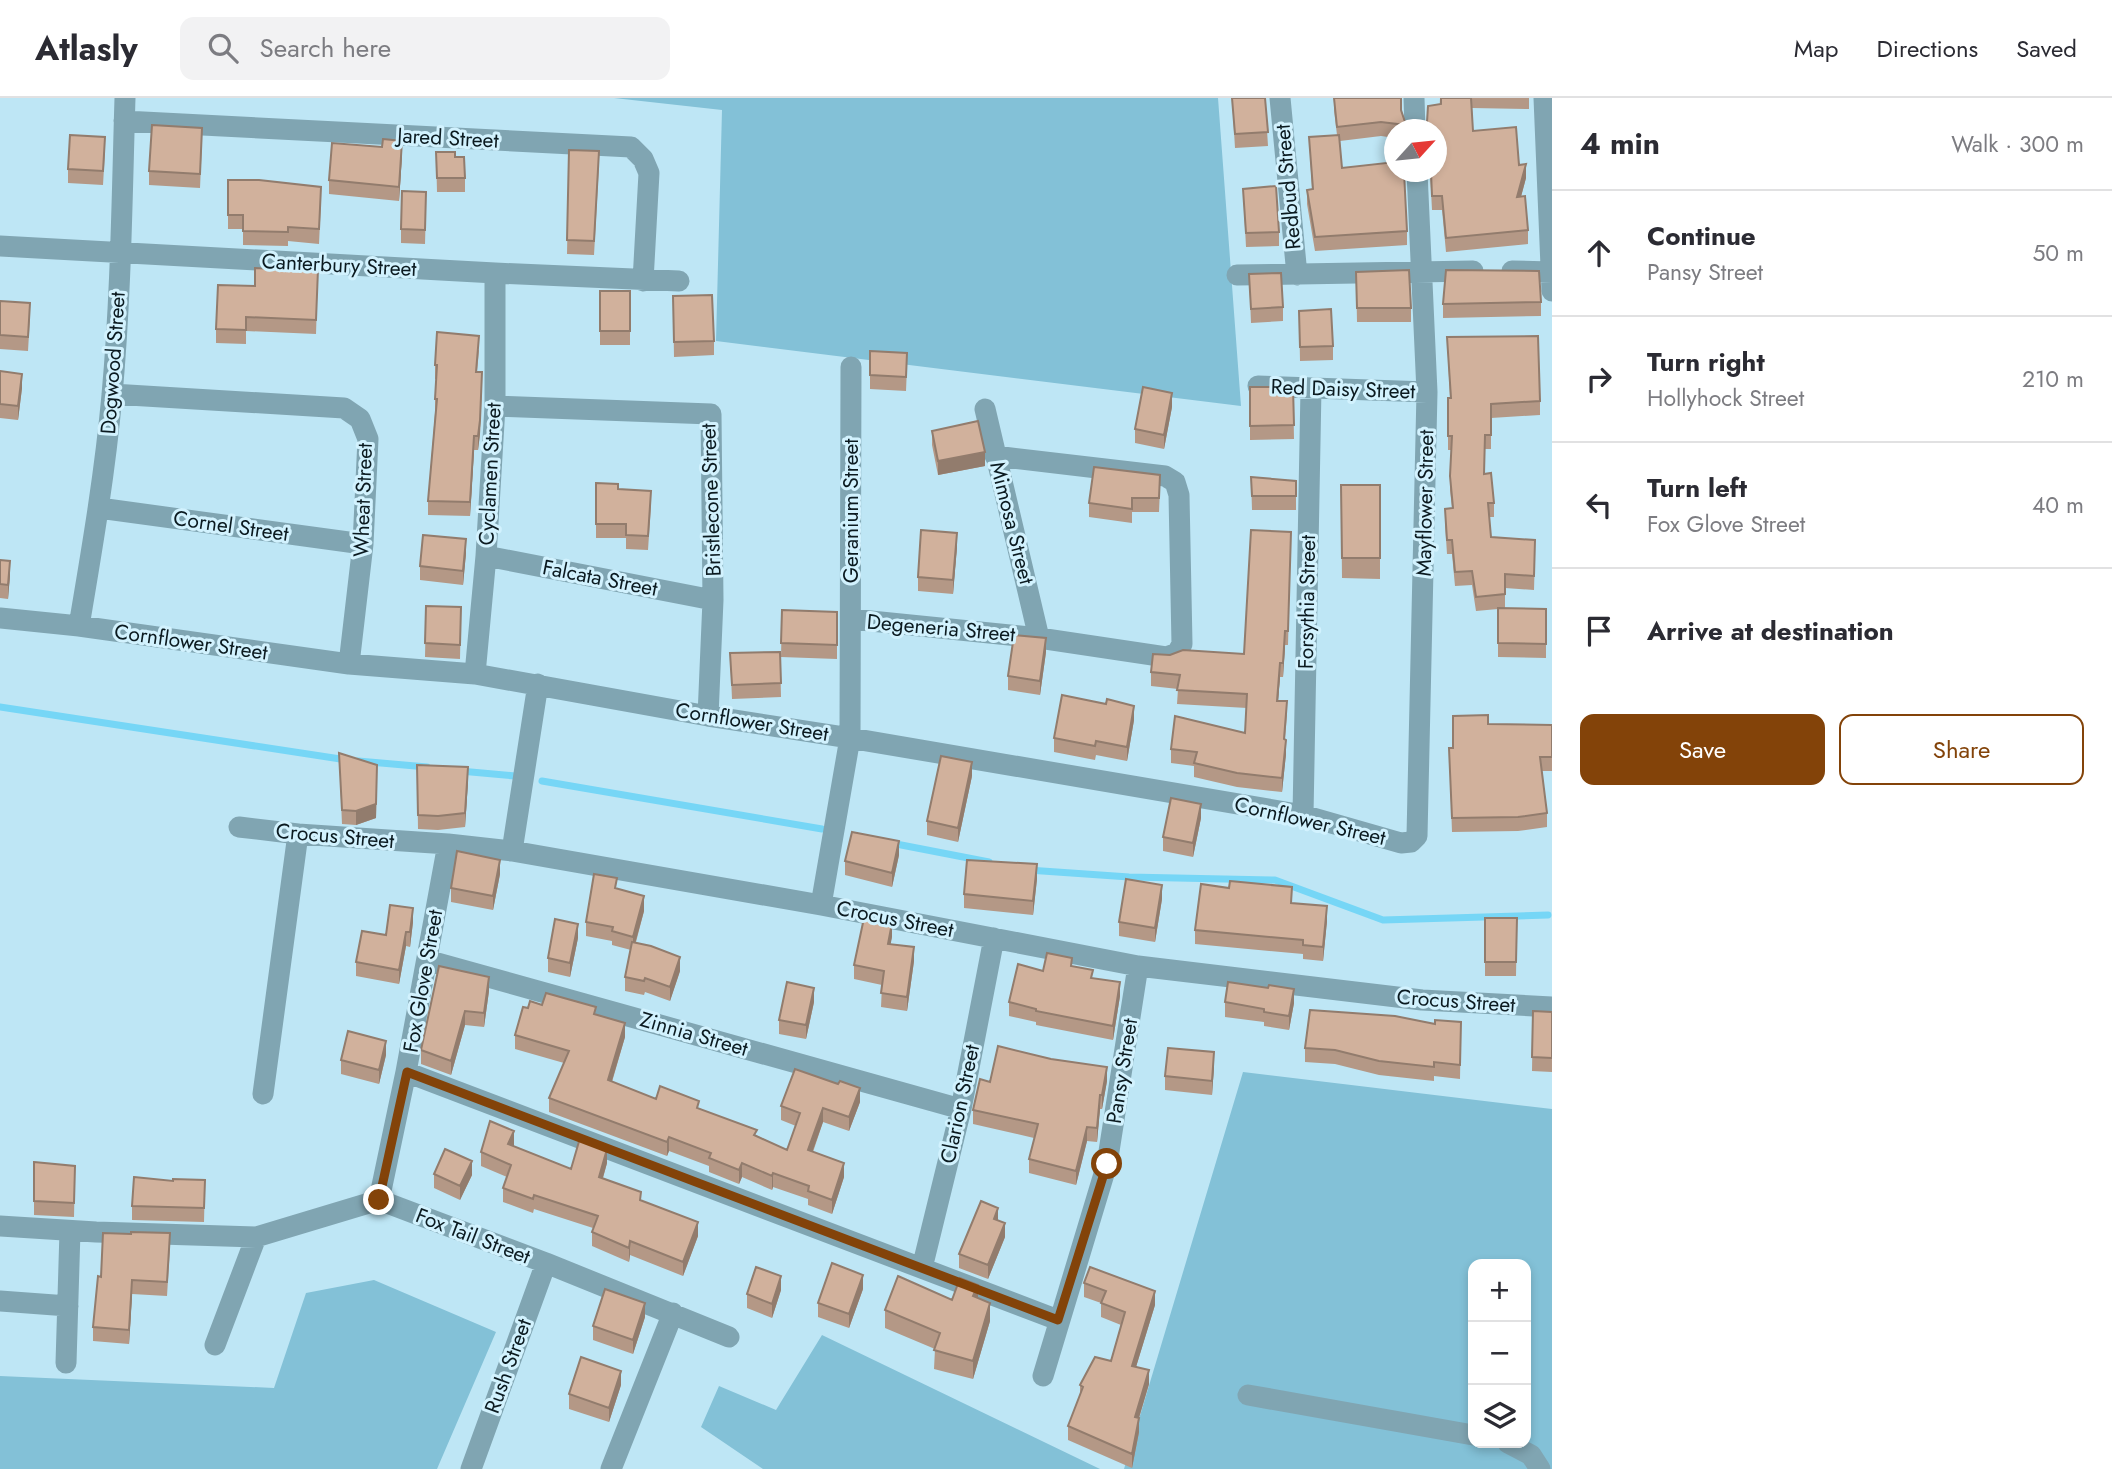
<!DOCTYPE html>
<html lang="en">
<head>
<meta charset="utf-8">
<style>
	body { margin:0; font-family:Jost,sans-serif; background:#f2f2f3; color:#2b2b33 }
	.controls { position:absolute; right:21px; bottom:21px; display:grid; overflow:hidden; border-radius:14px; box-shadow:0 4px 10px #0003 }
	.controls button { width:63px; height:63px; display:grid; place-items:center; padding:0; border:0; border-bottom:2px solid #e1e1e2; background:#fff; color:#2b2b33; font:35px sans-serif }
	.compass { position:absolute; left:1384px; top:21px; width:63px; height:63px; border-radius:50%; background:#fff; box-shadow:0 4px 10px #0003; rotate:63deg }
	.stop { position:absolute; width:21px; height:21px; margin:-16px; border:5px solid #834309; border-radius:50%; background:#fff }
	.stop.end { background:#834309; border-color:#fff; box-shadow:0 2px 7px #0008 }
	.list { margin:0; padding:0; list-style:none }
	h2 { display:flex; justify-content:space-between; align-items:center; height:91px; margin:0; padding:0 28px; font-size:30px }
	h2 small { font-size:23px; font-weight:400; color:#7c7c81 }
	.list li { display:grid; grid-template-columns:46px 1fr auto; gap:21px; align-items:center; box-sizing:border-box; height:126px; padding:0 28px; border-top:2px solid #e1e1e2 }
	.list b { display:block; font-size:26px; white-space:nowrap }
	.list p { margin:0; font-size:23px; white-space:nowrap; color:#7c7c81 }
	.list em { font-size:23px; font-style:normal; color:#7c7c81 }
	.actions { display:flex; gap:14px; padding:21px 28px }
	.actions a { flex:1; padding:16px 0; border:2px solid #834309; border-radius:14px; text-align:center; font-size:24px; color:#834309 }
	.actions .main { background:#834309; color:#fff }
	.icon { flex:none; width:38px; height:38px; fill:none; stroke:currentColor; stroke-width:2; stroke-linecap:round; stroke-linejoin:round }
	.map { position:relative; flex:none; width:1552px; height:1371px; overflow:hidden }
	header { display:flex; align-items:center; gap:42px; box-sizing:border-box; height:98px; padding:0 35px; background:#fff; border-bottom:2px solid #e1e1e2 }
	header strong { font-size:33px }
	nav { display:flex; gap:38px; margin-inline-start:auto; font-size:24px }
	.search { width:490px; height:63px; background:#f2f2f3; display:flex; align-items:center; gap:18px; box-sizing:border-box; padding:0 24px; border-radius:14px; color:#7c7c81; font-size:26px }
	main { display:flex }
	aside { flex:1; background:#fff }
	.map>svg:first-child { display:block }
	.green { fill:#83c1d7; fill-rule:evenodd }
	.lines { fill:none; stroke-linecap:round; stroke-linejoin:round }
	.stream { stroke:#76d6f6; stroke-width:7 }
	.minor { stroke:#80a5b2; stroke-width:21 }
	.wall { fill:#b49886 }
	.shaded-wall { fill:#927c6d }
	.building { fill:#d1b19c; stroke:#927c6d; stroke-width:2 }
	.route { stroke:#834309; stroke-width:9 }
	.labels { text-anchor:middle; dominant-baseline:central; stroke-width:6; stroke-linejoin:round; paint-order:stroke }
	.street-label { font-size:21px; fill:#0b1a20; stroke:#d2f2fe }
</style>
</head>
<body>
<header>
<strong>Atlasly</strong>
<div class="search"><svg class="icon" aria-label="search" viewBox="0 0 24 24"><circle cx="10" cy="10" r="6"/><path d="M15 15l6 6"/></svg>Search here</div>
<nav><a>Map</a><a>Directions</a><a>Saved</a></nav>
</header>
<main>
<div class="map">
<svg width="1552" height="1371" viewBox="0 0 1552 1371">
	<rect width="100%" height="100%" fill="#bee6f5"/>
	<path class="green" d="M614 0H1218L1241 308 716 243 722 12Z
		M1243 974 1552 1011V1371H1124ZM1473 1166H1526V1345H1473Z
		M374 1182 496 1234 437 1371H0V1278L274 1290 306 1195Z
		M822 1237 1100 1371H763L701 1329 719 1288 776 1312Z"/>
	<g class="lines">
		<path class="stream" d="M0 609 347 662
			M358 663 427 669
			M460 673 515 678
			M542 683 822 731
			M891 745 989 764
			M1028 772 1129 779 1275 782 1383 822 1548 817"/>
		<path class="minor" d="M1280 0 1297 177
			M1414 0 1415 32
			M1544 0 1552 193
			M124 23 631 49 643 61 649 75 643 183
			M0 148 495 175 679 183
			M1512 173 1552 174
			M1237 177 1473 173
			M1258 288 1427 294
			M112 296 344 310 360 321 368 341 363 446 349 566
			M495 308 711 316 713 502 708 618
			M985 311 1039 540
			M99 410 363 446
			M486 458 713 502
			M0 520 79 528 349 566 475 576 708 618 850 640 1303 717 1401 745 1411 744 1417 738 1427 294 1417 74
			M851 521 1039 540 1166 559 1177 555 1182 546 1179 397 1175 384 1165 378 995 358
			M79 528C92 451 105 375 112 297 121 198 122 99 125 0
			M475 576 486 458 495 308V175
			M1303 717 1311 290
			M239 729 298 736 448 746 512 753 821 807 1138 868 1422 902 1552 909
			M512 753 538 586
			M821 807 850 640 851 269
			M427 862 961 1011
			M406 974 1058 1222
			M263 996 298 736
			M379 1102 406 974 448 746
			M0 1128 96 1134 256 1139 379 1102 546 1165 729 1239
			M922 1170 961 1011 994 840
			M0 1203 68 1208
			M215 1247 256 1139
			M66 1265 70 1133
			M1043 1278 1107 1066 1138 868
			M1248 1297 1473 1337
			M1508 1345 1531 1357 1540 1371
			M471 1371 546 1165
			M611 1371 673 1215"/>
	</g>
	<path class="wall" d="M1232 0H1265L1268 48 1235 50Z
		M1334 0 1401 12 1406 27V32H1395V40L1381 38 1340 43 1342 70 1407 133V147L1315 153 1307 106V92H1312L1309 39 1337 37 1334 12Z
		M1440 0H1529V11L1472 10 1473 33 1519 67 1526 80 1521 99 1528 132V146L1446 154 1442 112H1432L1430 74H1437Z
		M202 44 200 90 149 87V73Z
		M569 52 599 67 594 157 567 156Z
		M105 53 103 87 68 85V71Z
		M436 54 455 59 465 80V94H437Z
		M402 57 399 103 329 96V82Z
		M1243 91 1279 134V148L1246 149Z
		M321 103 319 146 288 143V148L243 147V131H228V117Z
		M426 108 425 146 401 145V131Z
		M318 171 316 236 246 233V246L216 245V231L255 188 291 172Z
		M1356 174 1411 210V224H1357Z
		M1249 176 1283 209V223L1251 225Z
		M600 193H630V247H600Z
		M673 198 714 243V257L674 259Z
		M0 203 30 219 28 253 0 251Z
		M1541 204V218L1443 220V206Z
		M1299 213 1333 248V262L1300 263Z
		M1447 239 1540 303V317L1491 320V351H1485L1484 376 1494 405V419H1489L1491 439 1535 456 1534 492 1505 490V510L1546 511V560L1498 559V511L1476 513 1472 487 1455 488 1452 456H1447L1445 425V411L1452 410 1450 392 1452 352H1448V300H1450Z
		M479 252 477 274 482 288 480 336 478 352H474L470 418 428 417V403L435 315V301L436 281H435V267Z
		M870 253 907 269 906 293 870 291Z
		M0 273 22 290 18 322 0 320Z
		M1250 289H1293L1294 341 1250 342Z
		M1172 309 1164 351 1135 345V331Z
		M932 333 985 368 938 377 932 347Z
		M1251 379 1296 383V412H1252Z
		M596 385 618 391 651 407 648 452 626 451V440H596Z
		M1341 387H1380V481L1342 480Z
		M1160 391 1159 414H1132V425L1089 419V405Z
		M1291 434 1288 547H1285L1283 579H1280L1278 603 1287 617 1285 641 1286 656 1282 694 1237 689 1194 679V668L1171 665V651L1245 635 1247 610 1177 606 1178 591 1151 588V574L1170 557 1244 556Z
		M957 449 953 496 918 493V479Z
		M466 455 463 487 420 482V468Z
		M0 462 10 477 8 501 0 500Z
		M426 508 461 509 460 561 425 559Z
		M782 512 837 514V561L781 559Z
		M780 554 781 599 732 601 730 555Z
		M1046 554 1040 597 1008 592V578Z
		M1134 622 1127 663 1096 657 1095 662 1054 654V640Z
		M1488 626 1552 627V673H1542L1547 715V729L1518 733 1452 734 1449 650H1453Z
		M339 655 377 681 376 720 356 727 342 726Z
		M417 667 468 683 465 729 438 732 418 731Z
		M972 678 958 744 927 737V723Z
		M1201 720 1193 759 1163 753V739Z
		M899 757 892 789 845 777V763Z
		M500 776 493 812 451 804V790Z
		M1037 781 1033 817 964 810V796Z
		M617 791 644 813 636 844 680 873 670 903 645 894 644 897 625 893V879L631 852 612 847V843L586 838V824Z
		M1162 801 1155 844 1119 838V824Z
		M1291 805 1327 823 1323 863 1303 861V856L1195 846V832Z
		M1485 820H1517L1516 878H1485Z
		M413 824 410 849 406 848 399 886 356 878V864L386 837Z
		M892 839 890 846 914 863 907 913 881 909 882 887 854 881V867Z
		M578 840 570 879 548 874V860Z
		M1072 868 1120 898 1113 942 1036 927V924L1009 918V904L1043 873Z
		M489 893 484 929 465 927 451 977 421 966V952Z
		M814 904 806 941 779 936V922Z
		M1225 904 1294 905 1289 932 1264 928V924L1225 919Z
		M542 907 596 917 625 939 612 984 656 1001 699 1010 787 1052 796 1028 781 1022V1008L860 1004 849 1033 823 1024 813 1054 844 1079 832 1116 808 1107V1101L773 1089 772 1092 742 1079 739 1086 709 1074V1068L669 1053 667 1058 549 1014V1000L564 965 515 951V937L528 910Z
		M1533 913 1552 914V974L1532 973Z
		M1461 924 1460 981 1434 978V983L1379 977 1335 966 1305 964V950L1435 926Z
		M386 957 379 986 341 976V962Z
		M1214 968 1212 997 1165 992V978Z
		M1107 983 1102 1011H1100L1097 1044 1087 1043 1076 1087 1029 1075V1061L1034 1040 973 1026V1012L990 984Z
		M514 1047 513 1048 571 1071 607 1065 603 1080 698 1138 683 1178 630 1157 629 1164 592 1148V1134L593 1130 534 1111 533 1115 503 1104V1090L507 1079 481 1068V1054Z
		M34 1064 75 1068 74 1119 34 1117Z
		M434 1076 472 1077 460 1102 434 1090Z
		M205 1082 204 1124 132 1122V1108Z
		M998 1122 1005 1139 988 1181 959 1170V1156Z
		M170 1149 167 1198 132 1196 129 1246 93 1243V1229L101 1179Z
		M1084 1185 1155 1207 1136 1269 1149 1286 1139 1320V1334L1132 1370 1068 1342V1328L1080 1297V1287L1111 1263 1121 1227 1101 1219V1205L1084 1199Z
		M863 1191 849 1230 818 1219V1205Z
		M781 1192 772 1220 747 1210V1196Z
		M952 1202 990 1223 973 1281 934 1271 935 1251 885 1230V1212Z
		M645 1219 633 1256 593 1242V1228Z
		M621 1287 609 1324 569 1311V1296Z"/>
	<path class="shaded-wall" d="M402 43V57L399 103V89Z
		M1526 66V80L1517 113V99Z
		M482 274 480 336 478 352V338Z
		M22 276V290L18 322V308Z
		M1172 295V309L1164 351V337Z
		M474 338V352L470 418V404Z
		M985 354V368L938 377V363Z
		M957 435V449L953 496V482Z
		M466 441V455L463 487V473Z
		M10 463V477L8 501V487Z
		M1285 533V547L1283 579V565Z
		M1046 540V554L1040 597V583Z
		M1280 565V579L1277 617V603Z
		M1134 608V622L1127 663V649Z
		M1286 642V656L1282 694V680Z
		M972 664V678L958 744V730Z
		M377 667 376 720 356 727V713Z
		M468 669V683L465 729V715Z
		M1201 706V720L1193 759V745Z
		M899 743V757L892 789V775Z
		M500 762V776L493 812V798Z
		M1037 766V781L1033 817V803Z
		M1162 787V801L1155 844V830Z
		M644 798V813L633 853V839Z
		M1327 808V823L1323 863V849Z
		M413 810V824L410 849V834Z
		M892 825V839L888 860V846Z
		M578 826V840L570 879V865Z
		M406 834V848L399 886V872Z
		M914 849V863L907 913V899Z
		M680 859V873L670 903V889Z
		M489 879V893L484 929V915Z
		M1120 884V898L1113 942V928Z
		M814 890V904L806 941V927Z
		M1294 891V905L1289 932V918Z
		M465 913V927L451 977V963Z
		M625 925V939L608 996V982Z
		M386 943V957L379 986V972Z
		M1214 954V968L1212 997V983Z
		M1107 969V983L1102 1011V997Z
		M860 990V1004L849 1033V1019Z
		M1100 997V1011L1097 1044V1030Z
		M823 1010V1024L808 1066V1052Z
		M1087 1029V1043L1076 1087V1073Z
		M514 1033V1047L508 1061V1046Z
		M669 1039V1053L667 1058V1044Z
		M607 1051V1065L599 1093V1079Z
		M472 1063V1077L460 1102V1088Z
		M742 1065V1079L739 1086V1072Z
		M844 1065V1079L832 1116V1102Z
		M773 1075V1089L772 1092V1078Z
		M998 1110V1124L994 1121Z
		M698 1124V1138L683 1178V1164Z
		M1005 1125V1139L988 1181V1167Z
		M630 1143V1157L629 1164V1150Z
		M863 1177V1191L849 1230V1216Z
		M781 1178V1192L772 1220V1206Z
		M132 1182V1196L129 1246V1232Z
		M978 1187V1205L973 1198Z
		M1155 1193V1207L1132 1282V1268Z
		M645 1205V1219L633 1256V1242Z
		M990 1205V1223L973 1281V1263Z
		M1149 1272V1286L1135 1333V1319Z
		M621 1273V1287L609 1324V1310Z
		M1139 1320V1334L1132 1370V1356Z"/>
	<path class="building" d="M1232 0H1265L1268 34 1235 36Z
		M1334 0H1401V12L1406 27 1381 24 1337 29Z
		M1441 0H1471L1473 33 1516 29 1519 67 1526 66 1517 99 1525 98 1528 132 1446 140 1442 98H1432L1431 74H1437V32H1423V29L1427 24 1428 8 1441 6Z
		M152 27 202 30 200 76 149 73Z
		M70 37 105 39 103 73 68 71Z
		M1339 37 1342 70 1395 64V74H1404L1407 133 1315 139 1307 92 1313 91 1309 39Z
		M383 41 402 43 399 89 329 82 332 45 382 49Z
		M569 52 599 53 594 143 567 142Z
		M436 54H455V59H464L465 80H437Z
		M228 82H259L321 89 319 131 288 129V134L243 133V117H228Z
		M1276 88 1279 134 1246 135 1243 91Z
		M402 93 426 94 425 132 401 131Z
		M255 170 291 172V170L318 171 316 222 246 219V232L216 231 218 187 255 188Z
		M1409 172 1411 210H1357L1356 174Z
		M1446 172 1539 173 1541 204 1443 206Z
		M1281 175 1283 209 1251 211 1249 176Z
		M600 193H630V233H600Z
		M712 197 714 243 674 244 673 198Z
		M0 203 30 205 28 239 0 237Z
		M1331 211 1333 248 1300 249 1299 213Z
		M437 234 479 238 476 274H482L480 322 478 338H474L470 404 428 403 437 301H435L437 267H435Z
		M1538 238 1540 303 1491 306V337H1485L1484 376 1491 375 1494 405H1488L1491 439 1535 442 1534 478 1505 476V496L1476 499 1472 473 1455 474 1452 442H1447L1445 411 1453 410 1450 378 1452 338H1448V300H1451L1447 239Z
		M870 253 907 255 906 279 870 277Z
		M0 273 22 276 18 308 0 306Z
		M1143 289 1172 295 1164 337 1135 331Z
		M1250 289H1293L1294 327 1250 328Z
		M978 323 985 354 938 363 932 333Z
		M1094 369 1160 377 1159 400H1132V411L1089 405Z
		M1251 379 1296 383V398H1252Z
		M596 385 618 386V391L651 393 648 438 626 437V426H596Z
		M1341 387H1380V460H1342Z
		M921 432 957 435 953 482 918 479Z
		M1251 432 1291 434 1288 533H1285L1283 565H1280L1277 603H1287L1284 641 1286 642 1282 680 1237 675 1194 665 1197 654 1171 651 1175 618 1245 635 1247 596 1177 592 1180 577 1151 574 1153 556 1170 557 1183 552 1244 556Z
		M423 437 466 441 463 473 420 468Z
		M0 462 10 463 8 487 0 486Z
		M426 508 461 509 460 547 425 545Z
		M1498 510 1546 511V546L1498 545Z
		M782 512 837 514V547L781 545Z
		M1014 537 1046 540 1040 583 1008 578Z
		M780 554 781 585 732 587 730 555Z
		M1062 597 1106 606 1107 601 1134 608 1127 649 1096 643 1095 648 1054 640Z
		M1488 617V626L1552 627V659H1540L1547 715 1518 719 1452 720 1449 650H1453V618Z
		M339 655 377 667 376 706 356 713 342 712Z
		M941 658 972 664 958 730 927 723Z
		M417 667 468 669 465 715 438 718 418 717Z
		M1171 700 1201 706 1193 745 1163 739Z
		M852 734 899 743 892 775 845 763Z
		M457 753 500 762 493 798 451 790Z
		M967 762 1037 766 1033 803 964 796Z
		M594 776 617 780 615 790 644 798 633 839 612 833 613 829 586 824Z
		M1126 781 1162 787 1155 830 1119 824Z
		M1230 783 1292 789 1291 805 1327 808 1323 849 1303 847V842L1195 832 1201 786 1229 790Z
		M390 807 413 810 410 834H406L399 872 356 864 362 833 386 837Z
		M864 820 892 825 888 846 914 849 907 899 881 895 884 873 854 867Z
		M1485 820H1517L1516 864H1485Z
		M555 821 578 826 570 865 548 860Z
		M632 844 651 848 680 859 670 889 645 880 644 883 625 879Z
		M1047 855 1072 860 1071 868 1093 872 1091 880 1120 884 1113 928 1036 913V911L1009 904 1018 866 1043 873Z
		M439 868 489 879 484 915 465 913 451 963 421 952Z
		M787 884 814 890 806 927 779 922Z
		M1228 884 1268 890 1269 887 1294 891 1289 918 1264 914V911L1225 904Z
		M546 895 596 909 594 916 625 925 608 982 656 1001 660 988 699 1003 697 1010 757 1032 754 1037 787 1052 800 1015 781 1008 795 971 838 986 840 983 860 990 849 1019 823 1010 808 1052 844 1065 832 1102 808 1093 809 1088 773 1075 772 1078 742 1065 739 1072 709 1060 711 1055 669 1039 667 1044 549 1000 569 953 515 937 523 909 528 910 530 903 542 907Z
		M1310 912 1395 918 1435 926V922L1461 924 1460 967 1434 964V969L1379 963 1335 952 1305 950Z
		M1533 913 1552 914V960L1532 959Z
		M348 933 386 943 379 972 341 962Z
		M998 948 1051 961 1107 969 1102 997H1100L1097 1030 1087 1029 1076 1073 1029 1061 1038 1026 973 1012 980 981 990 984Z
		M1168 950 1214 954 1212 983 1165 978Z
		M490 1023 514 1033 508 1046 571 1071 580 1040 607 1051 599 1079 641 1094 640 1102 698 1124 683 1164 630 1143 629 1150 592 1134 598 1118 534 1097 533 1101 503 1090 511 1067 481 1054Z
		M445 1051 472 1063 460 1088 434 1076Z
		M34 1064 75 1068 74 1105 34 1103Z
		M134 1079 173 1083V1081L205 1082 204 1110 132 1108Z
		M981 1103 998 1110 994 1121 1005 1125 988 1167 959 1156Z
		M131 1134 170 1135 167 1184 132 1182 129 1232 93 1229 98 1178 101 1179 103 1135 131 1136Z
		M832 1165 863 1177 849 1216 818 1205Z
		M756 1169 781 1178 772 1206 747 1196Z
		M1090 1169 1155 1193 1132 1268 1149 1272 1135 1319 1139 1320 1132 1356 1068 1328 1083 1289 1080 1287 1095 1259 1111 1263 1125 1214 1101 1205 1106 1193 1084 1185Z
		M898 1178 952 1202 960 1180 978 1187 973 1198 990 1205 973 1263 934 1252 940 1235 885 1212Z
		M605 1191 645 1205 633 1242 593 1228Z
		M581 1259 621 1273 609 1310 569 1296Z"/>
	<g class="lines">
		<path class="route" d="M379 1102 407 974 1058 1222 1107 1066"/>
	</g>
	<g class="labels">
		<g class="street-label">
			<text transform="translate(448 40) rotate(3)">Jared Street</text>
			<text transform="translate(1288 89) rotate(-95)">Redbud Street</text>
			<text transform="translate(339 167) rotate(3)">Canterbury Street</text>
			<text transform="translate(113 265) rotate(-86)">Dogwood Street</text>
			<text transform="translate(1343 291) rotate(2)">Red Daisy Street</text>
			<text transform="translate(490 376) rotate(-87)">Cyclamen Street</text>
			<text transform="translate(363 402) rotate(-88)">Wheat Street</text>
			<text transform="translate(711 402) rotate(-92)">Bristlecone Street</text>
			<text transform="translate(1425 405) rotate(-89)">Mayflower Street</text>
			<text transform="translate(851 413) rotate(-90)">Geranium Street</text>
			<text transform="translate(1012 425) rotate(76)">Mimosa Street</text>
			<text transform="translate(231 428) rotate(8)">Cornel Street</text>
			<text transform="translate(600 480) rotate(11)">Falcata Street</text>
			<text transform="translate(1307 504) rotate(-89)">Forsythia Street</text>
			<text transform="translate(941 530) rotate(5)">Degeneria Street</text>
			<text transform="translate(191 544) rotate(8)">Cornflower Street</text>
			<text transform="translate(752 624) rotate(9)">Cornflower Street</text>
			<text transform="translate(1310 723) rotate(13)">Cornflower Street</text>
			<text transform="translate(335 738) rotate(5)">Crocus Street</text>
			<text transform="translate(895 821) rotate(11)">Crocus Street</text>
			<text transform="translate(423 883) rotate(-80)">Fox Glove Street</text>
			<text transform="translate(1456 903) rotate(4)">Crocus Street</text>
			<text transform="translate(694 936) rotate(16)">Zinnia Street</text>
			<text transform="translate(1122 973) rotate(-81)">Pansy Street</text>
			<text transform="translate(960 1006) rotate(-78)">Clarion Street</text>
			<text transform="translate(473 1138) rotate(21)">Fox Tail Street</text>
			<text transform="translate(508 1268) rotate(-70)">Rush Street</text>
		</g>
	</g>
</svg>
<div class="controls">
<button>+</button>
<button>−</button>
<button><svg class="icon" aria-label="layers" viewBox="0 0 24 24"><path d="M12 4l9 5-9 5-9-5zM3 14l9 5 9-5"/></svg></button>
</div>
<svg class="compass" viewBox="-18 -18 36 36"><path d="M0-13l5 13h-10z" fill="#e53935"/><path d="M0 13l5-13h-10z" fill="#7c7c81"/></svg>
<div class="stop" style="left:1107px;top:1066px"></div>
<div class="stop end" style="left:379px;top:1102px"></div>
</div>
<aside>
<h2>4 min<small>Walk · 300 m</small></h2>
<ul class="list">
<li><svg class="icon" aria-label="ahead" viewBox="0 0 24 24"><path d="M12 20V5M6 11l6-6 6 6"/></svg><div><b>Continue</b><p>Pansy Street</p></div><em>50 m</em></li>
<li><svg class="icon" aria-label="right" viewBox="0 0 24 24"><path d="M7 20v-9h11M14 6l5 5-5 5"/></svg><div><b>Turn right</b><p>Hollyhock Street</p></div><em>210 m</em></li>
<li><svg class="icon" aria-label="left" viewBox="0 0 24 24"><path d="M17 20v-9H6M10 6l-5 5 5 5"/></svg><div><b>Turn left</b><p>Fox Glove Street</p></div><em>40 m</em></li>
<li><svg class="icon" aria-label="arrive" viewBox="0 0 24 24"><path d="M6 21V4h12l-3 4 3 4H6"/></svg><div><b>Arrive at destination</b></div></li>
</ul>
<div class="actions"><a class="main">Save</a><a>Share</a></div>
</aside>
</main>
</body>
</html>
